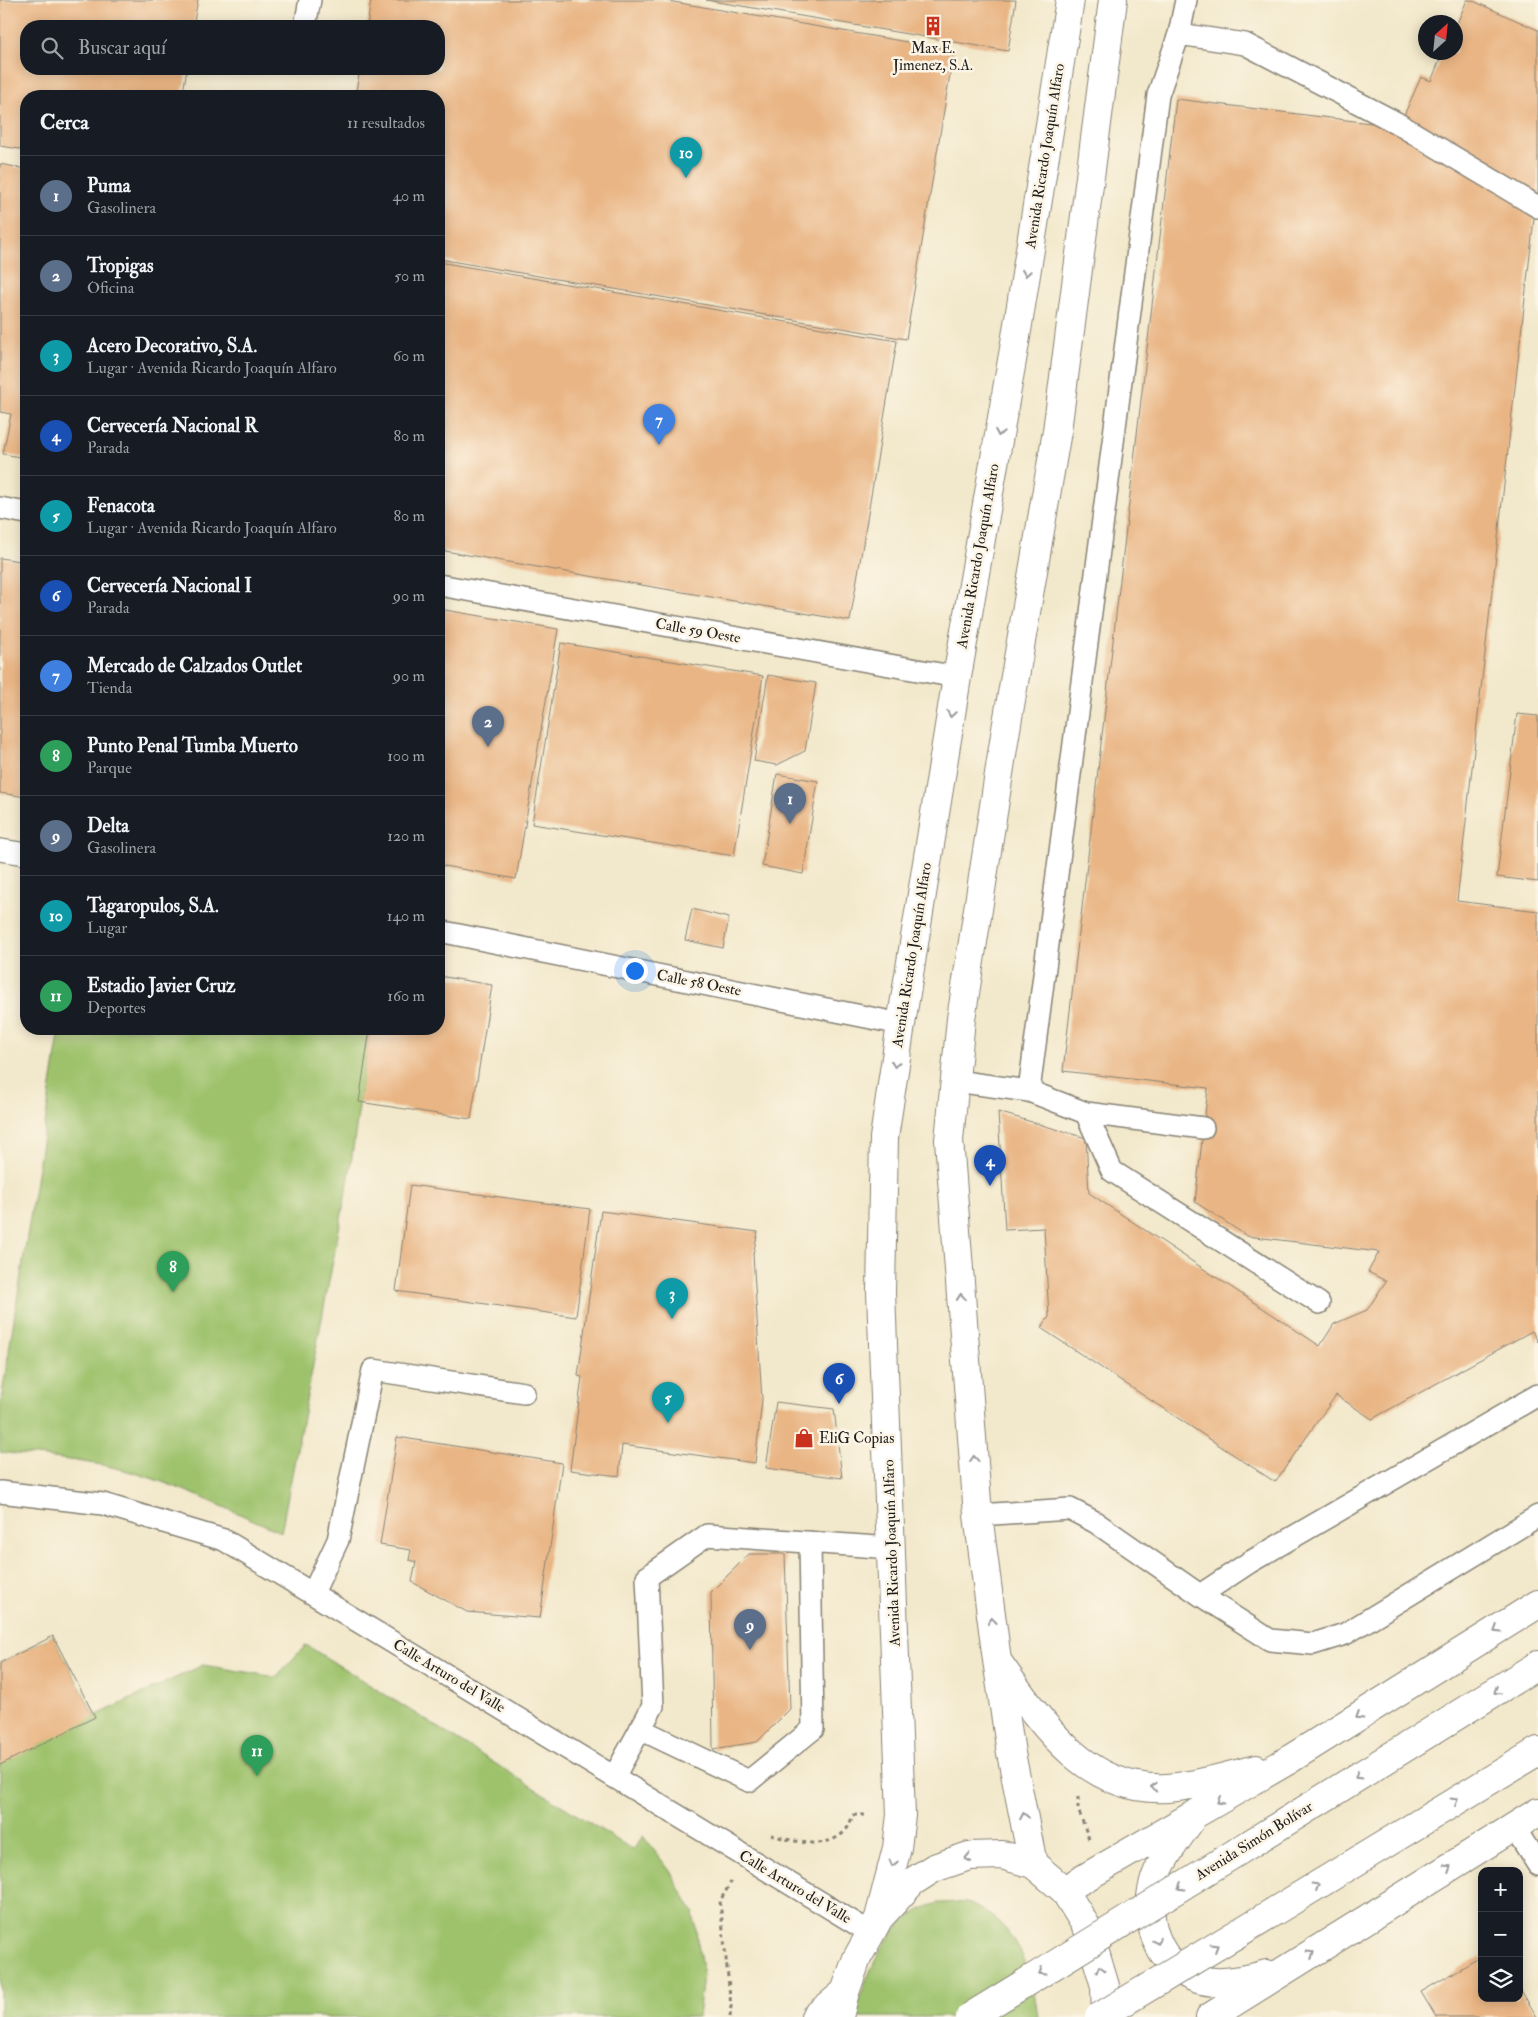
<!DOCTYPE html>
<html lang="es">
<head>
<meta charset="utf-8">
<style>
	body { margin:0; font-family:"IM FELL Double Pica",serif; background:#20242c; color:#f1f3f6 }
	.controls { position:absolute; right:15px; bottom:15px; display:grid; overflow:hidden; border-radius:10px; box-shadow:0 2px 12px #0003 }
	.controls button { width:45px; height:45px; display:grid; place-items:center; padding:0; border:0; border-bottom:1px solid #363941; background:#171b24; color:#f1f3f6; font:25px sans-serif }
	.compass { position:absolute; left:1418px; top:15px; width:45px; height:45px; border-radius:50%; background:#171b24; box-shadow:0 2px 12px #0003; rotate:27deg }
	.you { position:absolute; left:634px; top:970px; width:18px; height:18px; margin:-12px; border:4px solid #fff; border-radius:50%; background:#1a73e8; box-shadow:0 0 0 8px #1a73e833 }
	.badge { display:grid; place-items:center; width:32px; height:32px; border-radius:50%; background:#1a73e8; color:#fff; font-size:16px; font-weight:700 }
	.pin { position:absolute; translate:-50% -41px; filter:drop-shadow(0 1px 2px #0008) }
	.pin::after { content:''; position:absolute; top:26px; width:18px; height:15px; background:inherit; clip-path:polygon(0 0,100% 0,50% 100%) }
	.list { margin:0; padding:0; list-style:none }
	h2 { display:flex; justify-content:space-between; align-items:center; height:65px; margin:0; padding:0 20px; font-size:21px }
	h2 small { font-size:16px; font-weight:400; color:#9ea1a6 }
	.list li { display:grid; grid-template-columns:32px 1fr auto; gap:15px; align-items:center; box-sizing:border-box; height:80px; padding:0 20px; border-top:1px solid #363941 }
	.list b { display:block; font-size:19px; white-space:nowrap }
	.list p { margin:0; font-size:16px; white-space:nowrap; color:#9ea1a6 }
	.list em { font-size:16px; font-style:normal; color:#9ea1a6 }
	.icon { flex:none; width:28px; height:28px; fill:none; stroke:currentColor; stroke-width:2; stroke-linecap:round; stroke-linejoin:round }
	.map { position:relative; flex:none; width:1538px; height:2017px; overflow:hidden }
	.search { position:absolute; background:#171b24; box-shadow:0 2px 12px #0003; left:20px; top:20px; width:425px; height:55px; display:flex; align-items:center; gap:12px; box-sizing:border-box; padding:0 18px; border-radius:20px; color:#9ea1a6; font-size:19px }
	.panel { position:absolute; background:#171b24; box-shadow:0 2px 12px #0003; left:20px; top:90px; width:425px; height:945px; border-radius:20px }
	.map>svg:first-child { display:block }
	.green { fill:#9ec26c; stroke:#5d6f44 }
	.building { fill:#e9b584 }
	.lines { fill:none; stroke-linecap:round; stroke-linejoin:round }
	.service-casing { stroke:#878274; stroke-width:24 }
	.primary-casing { stroke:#878274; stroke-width:30 }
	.path { stroke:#878274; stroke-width:3; stroke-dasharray:4 4; stroke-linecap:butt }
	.service { stroke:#fff; stroke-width:21 }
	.primary { stroke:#fff; stroke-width:28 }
	.primary-bridge-casing { stroke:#878274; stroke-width:30; stroke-linecap:butt }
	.primary-bridge { stroke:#fff; stroke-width:28 }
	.oneway { stroke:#999 }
	.labels { text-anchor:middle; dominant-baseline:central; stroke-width:5; stroke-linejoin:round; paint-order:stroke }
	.poi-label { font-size:15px; fill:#1c1c1c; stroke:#fcf5e5 }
	.street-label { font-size:15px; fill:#1c1c1c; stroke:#fcf5e5 }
</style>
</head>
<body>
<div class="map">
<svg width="1538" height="2017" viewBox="0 0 1538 2017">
	<rect width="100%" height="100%" fill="#fcf5e5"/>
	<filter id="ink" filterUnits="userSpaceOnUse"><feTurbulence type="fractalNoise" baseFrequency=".02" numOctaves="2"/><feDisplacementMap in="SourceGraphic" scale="10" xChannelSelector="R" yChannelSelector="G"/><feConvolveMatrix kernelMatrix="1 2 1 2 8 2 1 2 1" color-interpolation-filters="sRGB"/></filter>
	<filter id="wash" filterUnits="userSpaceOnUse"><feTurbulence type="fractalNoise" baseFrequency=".0096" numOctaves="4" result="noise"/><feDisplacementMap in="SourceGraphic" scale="20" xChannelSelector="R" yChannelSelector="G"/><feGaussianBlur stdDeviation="1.12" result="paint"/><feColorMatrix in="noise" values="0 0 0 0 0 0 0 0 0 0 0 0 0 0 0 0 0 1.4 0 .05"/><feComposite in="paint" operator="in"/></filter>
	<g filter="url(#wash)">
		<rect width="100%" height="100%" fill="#f2e8cb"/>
		<path class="green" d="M60 1029H370L349 1177 281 1532C224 1508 164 1477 102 1465 69 1459 34 1456 0 1452V1407Z
			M53 1636 95 1716 203 1665 276 1677 306 1645 633 1850 643 1836 670 1871 693 1912 703 1975 698 2017H0V1663Z
			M939 1903C948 1903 961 1901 970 1904 974 1905 979 1909 983 1911 1021 1932 1033 1977 1038 2017H853C866 1980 882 1929 920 1910 926 1907 933 1905 939 1903Z"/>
		<g id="blocks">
			<path class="building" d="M0 0H198L193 26H26V69H187L183 92 200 96H26V150L0 146Z
				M371 0H662L954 50 906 339 439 259V96H355L360 69H439V26H367Z
				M706 0H1016L1008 51Z
				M1467 0H1471L1538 30V203L1401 122 1421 77 1431 81 1443 52H1456V26Z
				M1176 99 1395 126 1535 210 1457 901 1538 911V1342L1532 1331 1372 1419 1336 1395 1275 1482 1041 1328 1049 1317 1044 1228 1005 1230 998 1112 1086 1138 1089 1193 1320 1346 1334 1324 1367 1310 1386 1281 1368 1272 1379 1252 1247 1236 1195 1202 1208 1088 1063 1071Z
				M0 164 26 169V458L3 454 11 414 0 412Z
				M439 262 897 341 850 621 439 550Z
				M0 558 26 562V797L0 793Z
				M439 609 558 629 516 879 439 865Z
				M561 643 763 676 734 856 532 824Z
				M768 675 816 683 805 751 777 765 754 761Z
				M1517 714 1538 716V882L1497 877Z
				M777 774 818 781 803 874 762 866Z
				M692 909 729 918 723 948 685 940Z
				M439 976 492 985 471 1119 359 1102 370 1029H439Z
				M410 1185 590 1209 576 1317 396 1291Z
				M601 1211 758 1232 753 1254 762 1400 755 1463 622 1445 619 1476 570 1470 582 1377 578 1376Z
				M776 1402 834 1409 842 1478 766 1468Z
				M397 1437 562 1463 540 1618 467 1612 412 1582 416 1562 409 1560 411 1550 380 1545Z
				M749 1554H785L790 1709 757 1742 713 1749 711 1592Z
				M53 1636 95 1717 0 1765V1663Z
				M1482 1956V1998H1519V1987L1537 2017H1436L1421 1992Z"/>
		</g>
	</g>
	<g filter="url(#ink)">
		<use href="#blocks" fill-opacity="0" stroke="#878274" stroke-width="1"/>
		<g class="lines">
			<defs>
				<path id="service" d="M1186 0 1179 34 1245 44 1395 122 1538 207
					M305 26 310 0
					M1179 34 1158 95 1029 1091 1086 1113 1203 1128
					M0 508 26 513
					M439 585 957 677
					M0 850 26 854
					M439 931 901 1024
					M955 1081 1029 1091
					M1086 1113 1112 1171 1319 1303
					M0 1492 103 1504 224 1540 871 1933
					M978 1515 1070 1509 1095 1522 1200 1595 1270 1640 1313 1644 1345 1634 1538 1516
					M313 1593 338 1540 373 1370 524 1393
					M1200 1595 1250 1562 1538 1395
					M640 1729 749 1781 813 1729 810 1542
					M614 1777 653 1706 647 1577 707 1535 892 1548
					M1514 1827 1538 1865"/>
				<path id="primary" d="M1000 1665C1041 1723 1087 1793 1167 1788 1197 1786 1227 1776 1256 1769
					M1190 1821C1178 1839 1162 1858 1155 1879 1140 1924 1162 1978 1214 1982 1232 1983 1250 1979 1267 1974
					M1237 1852 1538 1665
					M1033 1864 1011 1753 997 1660 978 1515 949 1140 961 1019 1005 735 1057 431 1113 0
					M1064 1890 1287 1761 1538 1604
					M1275 1911 1538 1751
					M879 1918 897 1848 901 1815 881 1292 884 1138 901 1024 957 677 1015 343 1070 0
					M815 2017 845 1992
					M839 2017 845 1992 857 1958 871 1933 879 1918 912 1882 934 1868 969 1856 1002 1855 1033 1864 1064 1890 1088 1929 1105 1986 1106 2017
					M1210 2017 1538 1812"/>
			</defs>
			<use href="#service" class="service-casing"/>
			<use href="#primary" class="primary-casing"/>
			<path class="path" d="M1078 1797V1809L1089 1839
				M771 1835C795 1841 826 1852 846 1830 849 1826 851 1820 853 1815H868
				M730 2017 731 2006 720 1901 731 1882"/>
			<use href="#service" class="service"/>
			<use href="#primary" class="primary"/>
			<defs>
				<path id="primary-bridge" d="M970 2017 1237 1852
					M1099 2017 1275 1911"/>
			</defs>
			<use href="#primary-bridge" class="primary-bridge-casing"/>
			<use href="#primary-bridge" class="primary-bridge"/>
		</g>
		<defs><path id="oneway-chevron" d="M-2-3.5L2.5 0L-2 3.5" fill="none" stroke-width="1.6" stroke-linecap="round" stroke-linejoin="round" transform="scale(1.25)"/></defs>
		<g class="oneway">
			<use href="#oneway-chevron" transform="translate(1026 273) rotate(99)"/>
			<use href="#oneway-chevron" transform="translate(999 433) rotate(100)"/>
			<use href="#oneway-chevron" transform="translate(951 714) rotate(99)"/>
			<use href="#oneway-chevron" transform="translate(895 1064) rotate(98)"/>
			<use href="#oneway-chevron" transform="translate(961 1297) rotate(-95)"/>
			<use href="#oneway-chevron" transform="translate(974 1459) rotate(-94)"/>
			<use href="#oneway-chevron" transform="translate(992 1621) rotate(-97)"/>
			<use href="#oneway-chevron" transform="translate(1497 1630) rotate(148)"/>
			<use href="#oneway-chevron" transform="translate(1497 1691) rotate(148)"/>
			<use href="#oneway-chevron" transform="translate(1359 1716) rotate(148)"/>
			<use href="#oneway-chevron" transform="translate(1358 1776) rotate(148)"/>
			<use href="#oneway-chevron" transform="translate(1154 1787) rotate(-177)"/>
			<use href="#oneway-chevron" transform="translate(1220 1801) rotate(150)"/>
			<use href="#oneway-chevron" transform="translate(1455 1801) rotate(-31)"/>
			<use href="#oneway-chevron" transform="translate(1024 1816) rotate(-101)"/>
			<use href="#oneway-chevron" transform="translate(968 1858) rotate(169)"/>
			<use href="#oneway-chevron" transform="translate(893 1863) rotate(104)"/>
			<use href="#oneway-chevron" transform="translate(1448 1868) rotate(-32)"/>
			<use href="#oneway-chevron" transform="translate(1316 1886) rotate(-31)"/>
			<use href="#oneway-chevron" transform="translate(1181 1887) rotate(148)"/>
			<use href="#oneway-chevron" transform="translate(1157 1941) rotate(64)"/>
			<use href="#oneway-chevron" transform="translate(1215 1947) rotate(-31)"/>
			<use href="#oneway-chevron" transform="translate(1311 1954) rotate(-32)"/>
			<use href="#oneway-chevron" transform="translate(1100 1969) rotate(-106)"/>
			<use href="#oneway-chevron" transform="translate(1042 1972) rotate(148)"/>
		</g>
	</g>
	<defs>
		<symbol id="building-bare" viewBox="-9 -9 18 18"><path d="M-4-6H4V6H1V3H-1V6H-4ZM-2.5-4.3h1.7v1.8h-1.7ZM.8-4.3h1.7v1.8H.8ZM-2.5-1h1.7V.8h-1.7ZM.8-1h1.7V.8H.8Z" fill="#c8321e" stroke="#fcf5e5" stroke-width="2.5" paint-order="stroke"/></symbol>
		<symbol id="shop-bare" viewBox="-9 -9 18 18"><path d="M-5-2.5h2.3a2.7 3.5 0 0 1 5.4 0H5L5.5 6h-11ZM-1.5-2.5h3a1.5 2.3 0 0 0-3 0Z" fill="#c8321e" stroke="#fcf5e5" stroke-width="2.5" paint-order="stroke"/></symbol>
	</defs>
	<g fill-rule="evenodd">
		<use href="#building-bare" x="919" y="12" width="28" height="28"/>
		<use href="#shop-bare" x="790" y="1424" width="28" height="28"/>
	</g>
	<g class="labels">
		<g class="poi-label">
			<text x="933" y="48">Max E.<tspan x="933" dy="17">Jimenez, S.A.</tspan></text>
			<text x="819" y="1438" text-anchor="start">EliG Copias</text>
		</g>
		<g class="street-label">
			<text transform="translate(1045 156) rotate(-81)">Avenida Ricardo Joaquín Alfaro</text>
			<text transform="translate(978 556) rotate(-80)">Avenida Ricardo Joaquín Alfaro</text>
			<text transform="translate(698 631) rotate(10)">Calle 59 Oeste</text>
			<text transform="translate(912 955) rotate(-81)">Avenida Ricardo Joaquín Alfaro</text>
			<text transform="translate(699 983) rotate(11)">Calle 58 Oeste</text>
			<text transform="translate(892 1553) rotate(-92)">Avenida Ricardo Joaquín Alfaro</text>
			<text transform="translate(449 1676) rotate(31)">Calle Arturo del Valle</text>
			<text transform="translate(1254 1841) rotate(-32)">Avenida Simón Bolívar</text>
			<text transform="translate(795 1887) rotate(31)">Calle Arturo del Valle</text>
		</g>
	</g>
</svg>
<div class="controls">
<button>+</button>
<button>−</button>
<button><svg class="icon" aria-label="layers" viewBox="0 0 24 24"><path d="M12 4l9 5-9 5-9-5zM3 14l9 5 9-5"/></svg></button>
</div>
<svg class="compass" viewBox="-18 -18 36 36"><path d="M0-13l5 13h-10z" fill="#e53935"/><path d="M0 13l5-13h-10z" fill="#9ea1a6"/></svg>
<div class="you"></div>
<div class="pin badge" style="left:790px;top:824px;background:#5c6f8a">1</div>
<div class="pin badge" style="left:488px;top:747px;background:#5c6f8a">2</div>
<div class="pin badge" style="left:672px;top:1319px;background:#0f9aa8">3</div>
<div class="pin badge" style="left:990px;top:1186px;background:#1a4fb4">4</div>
<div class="pin badge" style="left:668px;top:1423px;background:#0f9aa8">5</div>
<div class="pin badge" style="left:839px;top:1404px;background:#1a4fb4">6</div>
<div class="pin badge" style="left:659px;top:445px;background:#3f7fe0">7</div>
<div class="pin badge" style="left:173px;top:1292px;background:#2e9e5b">8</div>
<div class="pin badge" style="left:750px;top:1650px;background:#5c6f8a">9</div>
<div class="pin badge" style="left:686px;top:178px;background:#0f9aa8">10</div>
<div class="pin badge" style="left:257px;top:1776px;background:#2e9e5b">11</div>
<div class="search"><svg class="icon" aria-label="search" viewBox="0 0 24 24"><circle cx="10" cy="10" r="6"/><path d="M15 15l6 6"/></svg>Buscar aquí</div>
<section class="panel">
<h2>Cerca<small>11 resultados</small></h2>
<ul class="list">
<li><span class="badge" style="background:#5c6f8a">1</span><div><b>Puma</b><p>Gasolinera</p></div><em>40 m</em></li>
<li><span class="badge" style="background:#5c6f8a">2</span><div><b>Tropigas</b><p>Oficina</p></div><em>50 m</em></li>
<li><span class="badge" style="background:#0f9aa8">3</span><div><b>Acero Decorativo, S.A.</b><p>Lugar · Avenida Ricardo Joaquín Alfaro</p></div><em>60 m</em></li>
<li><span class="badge" style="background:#1a4fb4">4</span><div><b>Cervecería Nacional R</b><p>Parada</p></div><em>80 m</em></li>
<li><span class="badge" style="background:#0f9aa8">5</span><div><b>Fenacota</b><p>Lugar · Avenida Ricardo Joaquín Alfaro</p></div><em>80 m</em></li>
<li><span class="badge" style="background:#1a4fb4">6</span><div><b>Cervecería Nacional I</b><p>Parada</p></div><em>90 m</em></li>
<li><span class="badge" style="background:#3f7fe0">7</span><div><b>Mercado de Calzados Outlet</b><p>Tienda</p></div><em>90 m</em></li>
<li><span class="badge" style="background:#2e9e5b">8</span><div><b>Punto Penal Tumba Muerto</b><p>Parque</p></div><em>100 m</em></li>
<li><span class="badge" style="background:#5c6f8a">9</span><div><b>Delta</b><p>Gasolinera</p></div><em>120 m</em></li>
<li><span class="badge" style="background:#0f9aa8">10</span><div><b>Tagaropulos, S.A.</b><p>Lugar</p></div><em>140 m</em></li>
<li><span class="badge" style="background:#2e9e5b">11</span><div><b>Estadio Javier Cruz</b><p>Deportes</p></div><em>160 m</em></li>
</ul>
</section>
</div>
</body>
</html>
